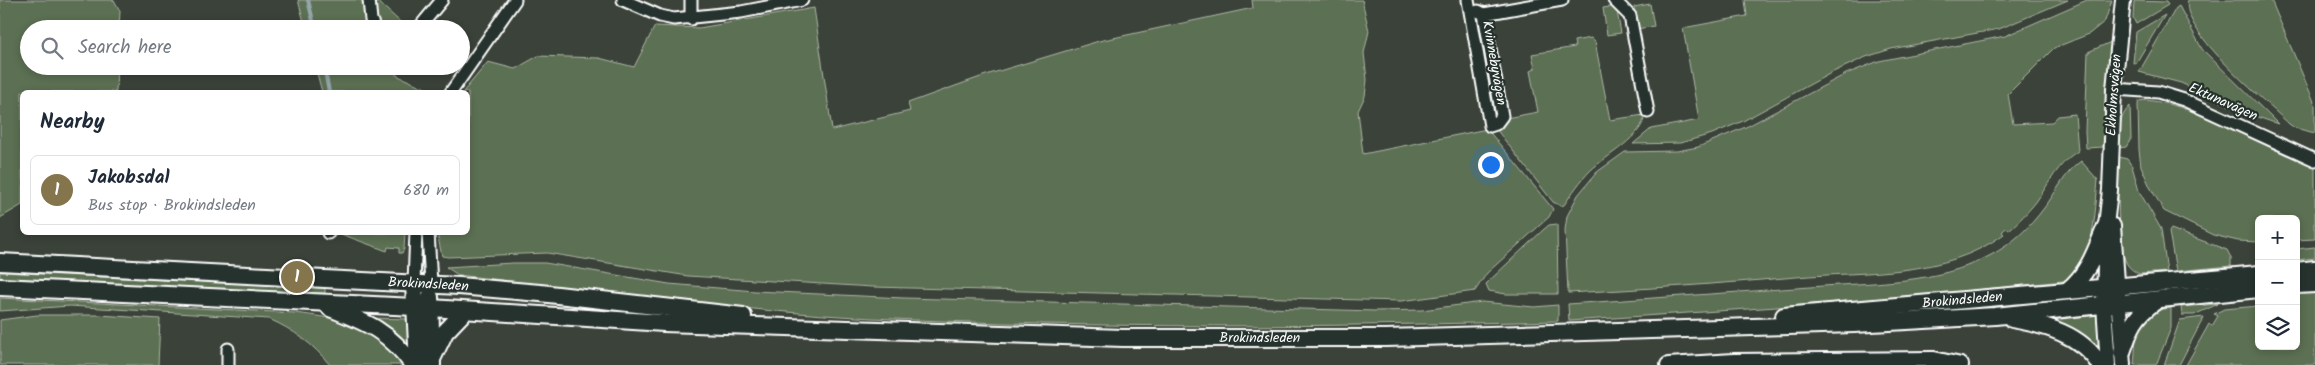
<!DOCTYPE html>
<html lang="en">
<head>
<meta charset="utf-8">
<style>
	body { margin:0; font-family:Kalam,sans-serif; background:#f2f2f3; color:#1f2937 }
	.controls { position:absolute; right:15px; bottom:15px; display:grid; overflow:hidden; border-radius:8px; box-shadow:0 2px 8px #0003 }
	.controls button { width:45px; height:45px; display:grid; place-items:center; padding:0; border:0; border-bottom:1px solid #e0e1e3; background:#fff; color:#1f2937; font:25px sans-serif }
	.you { position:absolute; left:1490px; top:164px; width:18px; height:18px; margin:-12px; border:4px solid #fff; border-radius:50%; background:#1a73e8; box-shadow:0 0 0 8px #1a73e833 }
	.badge { display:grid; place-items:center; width:32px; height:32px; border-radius:50%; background:#84754c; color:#fff; font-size:16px; font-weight:700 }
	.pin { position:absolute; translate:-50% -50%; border:2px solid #fff; box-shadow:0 1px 5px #0006 }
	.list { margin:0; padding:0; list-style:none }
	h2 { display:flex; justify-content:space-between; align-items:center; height:65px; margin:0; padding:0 20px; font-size:21px }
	h2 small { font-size:16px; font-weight:400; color:#747a83 }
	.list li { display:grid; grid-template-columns:32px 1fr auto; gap:15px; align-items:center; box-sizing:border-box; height:70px; margin:0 10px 10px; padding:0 10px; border:1px solid #e0e1e3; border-radius:8px }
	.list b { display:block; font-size:19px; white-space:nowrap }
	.list p { margin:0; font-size:16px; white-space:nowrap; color:#747a83 }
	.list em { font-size:16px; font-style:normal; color:#747a83 }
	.icon { flex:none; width:28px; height:28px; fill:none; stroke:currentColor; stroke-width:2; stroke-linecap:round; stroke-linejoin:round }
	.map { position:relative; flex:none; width:2315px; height:365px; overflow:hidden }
	.search { position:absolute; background:#fff; box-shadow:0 2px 8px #0003; left:20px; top:20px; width:450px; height:55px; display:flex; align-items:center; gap:12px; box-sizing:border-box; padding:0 18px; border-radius:28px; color:#747a83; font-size:19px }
	.panel { position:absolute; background:#fff; box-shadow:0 2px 8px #0003; left:20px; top:90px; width:450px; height:145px; border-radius:8px }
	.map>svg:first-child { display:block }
	.green { fill:#5c6f52; stroke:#aeb7a8 }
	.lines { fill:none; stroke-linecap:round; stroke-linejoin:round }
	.stream { stroke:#94a6ab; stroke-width:4 }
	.minor-casing { stroke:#fff; stroke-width:15 }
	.tertiary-casing { stroke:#fff; stroke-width:18 }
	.secondary-casing { stroke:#fff; stroke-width:20 }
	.minor { stroke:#26332d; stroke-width:11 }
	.tertiary { stroke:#26332d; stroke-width:14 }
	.secondary { stroke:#26332d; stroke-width:16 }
	.labels { text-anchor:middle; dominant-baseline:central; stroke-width:4.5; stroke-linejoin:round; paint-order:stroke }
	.street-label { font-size:14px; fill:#fff; stroke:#26332d }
</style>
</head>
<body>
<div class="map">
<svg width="2315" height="365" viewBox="0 0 2315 365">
	<rect width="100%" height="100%" fill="#3b4239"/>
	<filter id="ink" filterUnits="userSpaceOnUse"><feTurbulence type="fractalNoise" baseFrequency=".02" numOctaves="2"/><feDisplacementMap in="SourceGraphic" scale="10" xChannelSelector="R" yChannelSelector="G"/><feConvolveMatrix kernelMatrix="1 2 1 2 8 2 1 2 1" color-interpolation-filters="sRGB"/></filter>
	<g filter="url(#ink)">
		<path class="green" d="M0 0H114L120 11 119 29H29V66H117L116 92H22V205L0 218Z
			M298 0H365L369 29H306Z
			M375 0H376L408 29H384L378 25Z
			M1252 0H1362L1369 31 1364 53 1367 80 1365 96 1358 111 1363 154 1487 129 1553 209 1549 217 1487 273 1475 291 1401 301 873 287 688 276 547 253 448 257 442 256 437 233 468 232V92H463L488 62 515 69 538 56 599 58 634 67 655 26 699 28 814 8 832 130 910 111 908 103 986 75 1099 41 1253 8Z
			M1745 0H2068L1999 29 1891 49 1866 57 1831 73 1743 121 1712 134 1680 143 1633 144 1651 129 1699 120 1683 28 1747 16Z
			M2087 0H2112L2105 21 2089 34 2054 48 2008 94 2013 124 2052 122 2058 116 2075 114 2078 151C2059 162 2048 185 2036 202 2028 212 2019 221 2009 230L2006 228 2002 232 2004 234C1945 278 1865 271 1796 277 1720 284 1644 289 1568 293L1565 230 1567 216 1578 195 1597 172 1625 152 1677 151 1698 147 1748 126 1846 74 1879 61 2005 36Z
			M2188 0H2271L2315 104V133L2295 128 2289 124C2267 102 2179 31 2188 0Z
			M2134 1 2166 2 2168 5 2136 24 2133 18Z
			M1650 4 1654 26 1637 29 1634 7Z
			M1616 6 1621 33 1607 35 1603 8Z
			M2179 6 2202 49 2278 124 2240 111 2181 83 2139 72 2176 8Z
			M2165 15 2136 63H2133L2136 32Z
			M1591 38 1595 42 1610 120 1644 115C1646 135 1604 157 1591 170 1580 181 1572 193 1564 205L1561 206 1553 202 1496 129 1506 118 1538 112 1530 71 1535 69 1532 54 1575 47 1574 41Z
			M2111 42 2103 147 2086 148 2085 131 2088 52Z
			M315 66H395L396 75 434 92H322Z
			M2146 100C2207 107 2258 147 2315 166V239L2296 240V219H2259V242L2238 241 2213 235 2164 211 2150 187 2141 166 2139 150 2138 104 2139 101Z
			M2130 106 2131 139 2126 147 2119 148C2119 131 2118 118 2130 106Z
			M2119 157 2127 159 2132 166 2139 191 2161 229 2167 272 2139 274C2134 271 2130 269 2127 264 2115 245 2119 181 2119 157Z
			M2081 161 2098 180C2095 210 2095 267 2063 281L1881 300 1569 321 1568 304C1649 298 1729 293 1810 287 1869 282 1937 285 1991 255 2012 244 2030 227 2044 208 2056 193 2065 172 2081 161Z
			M1557 224 1558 294H1506L1489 291 1486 284 1490 280 1543 230 1549 225Z
			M2171 229 2227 250 2231 258V266L2176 271 2169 232Z
			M338 233H405L404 249 402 253H399V248L388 247 387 251Z
			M2315 247V258L2296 260V249Z
			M513 263H545L669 284 755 291 904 298 1375 311 1422 310 1482 302 1534 307 1558 305V321C1329 327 1100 329 872 318 733 311 596 290 458 275L446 267Z
			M0 272 290 286 325 287V293H297L0 278Z
			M2315 292V365H2186L2209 324 2212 326 2218 316 2214 314 2224 309 2259 306V346H2296V295Z
			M0 298 295 313C318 316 360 321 378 336 387 344 396 356 405 365H330C313 344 294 330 269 319L70 306 0 311Z
			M2218 304 2194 315H2182L2181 307Z
			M2171 308V328L2156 365H2134C2137 335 2132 338 2151 311Z
			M2097 312 2101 355 2079 333 2044 316Z
			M37 315H100L160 319 158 365H0V320Z
			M2204 317 2179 365H2164L2180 320Z
			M370 318 409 319 413 354Z"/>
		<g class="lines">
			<path class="stream" d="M308 0 315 29
				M324 66 329 92"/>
			<defs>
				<path id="minor" d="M369 0 371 20 375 29
					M623 0 660 16 674 19 741 12 802 0
					M1468 0 1490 126 1496 124 1502 116 1484 14
					M1614 0 1630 16 1648 112
					M1478 11 1484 14 1562 0
					M691 19V0
					M418 29 442 0
					M2114 89 2158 92 2184 100 2315 160
					M451 92 515 0
					M428 232 431 284
					M328 233 329 232
					M414 283 416 232
					M228 365V349"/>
				<path id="tertiary" d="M2113 226 2123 365
					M1668 365 1734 361 1934 359 1961 365
					M2108 365 2104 305 2106 226 2110 190 2114 89 2123 0"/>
				<g id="secondary">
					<path id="s1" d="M0 262 459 286 540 293 743 316"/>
					<path d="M2296 271 2315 269"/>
					<path d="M414 283 418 365"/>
					<path d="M2296 285 2315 284"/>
					<path id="s2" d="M0 287 415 307 664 323 1123 338H1386L1854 324 1995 316 2259 289"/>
					<path d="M2068 290C2089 273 2096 250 2106 226"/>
					<path d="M430 297 432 365"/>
					<path d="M330 308C368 323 389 331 413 365"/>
					<path id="s3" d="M1784 316 2259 274"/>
					<path d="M2012 319C2046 325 2081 334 2100 365"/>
					<path d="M2122 352C2130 328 2134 316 2156 301"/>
					<path d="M433 357 445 332 465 311"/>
				</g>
			</defs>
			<use href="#minor" class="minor-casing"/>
			<use href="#tertiary" class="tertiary-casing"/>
			<use href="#secondary" class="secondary-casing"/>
			<use href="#minor" class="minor"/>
			<use href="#tertiary" class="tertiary"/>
			<use href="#secondary" class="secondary"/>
		</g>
	</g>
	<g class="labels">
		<g class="street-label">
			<text transform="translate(1494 63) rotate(80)">Kvinnebyvägen</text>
			<text transform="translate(2114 95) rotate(-86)">Ekholmsvägen</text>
			<text transform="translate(2223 102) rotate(24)">Ektunavägen</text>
			<text stroke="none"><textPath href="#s1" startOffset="429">Brokindsleden</textPath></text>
			<text stroke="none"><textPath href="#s3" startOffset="179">Brokindsleden</textPath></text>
			<text stroke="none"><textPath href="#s2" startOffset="1261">Brokindsleden</textPath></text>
		</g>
	</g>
</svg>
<div class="controls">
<button>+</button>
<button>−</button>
<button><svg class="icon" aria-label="layers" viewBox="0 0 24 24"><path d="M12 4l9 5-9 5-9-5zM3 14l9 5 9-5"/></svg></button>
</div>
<div class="you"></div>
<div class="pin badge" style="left:297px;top:277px">1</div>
<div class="search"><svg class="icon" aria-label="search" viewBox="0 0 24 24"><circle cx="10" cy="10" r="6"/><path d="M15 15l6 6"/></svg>Search here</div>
<section class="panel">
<h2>Nearby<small></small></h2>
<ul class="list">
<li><span class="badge">1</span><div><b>Jakobsdal</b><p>Bus stop · Brokindsleden</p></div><em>680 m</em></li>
</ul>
</section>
</div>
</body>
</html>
